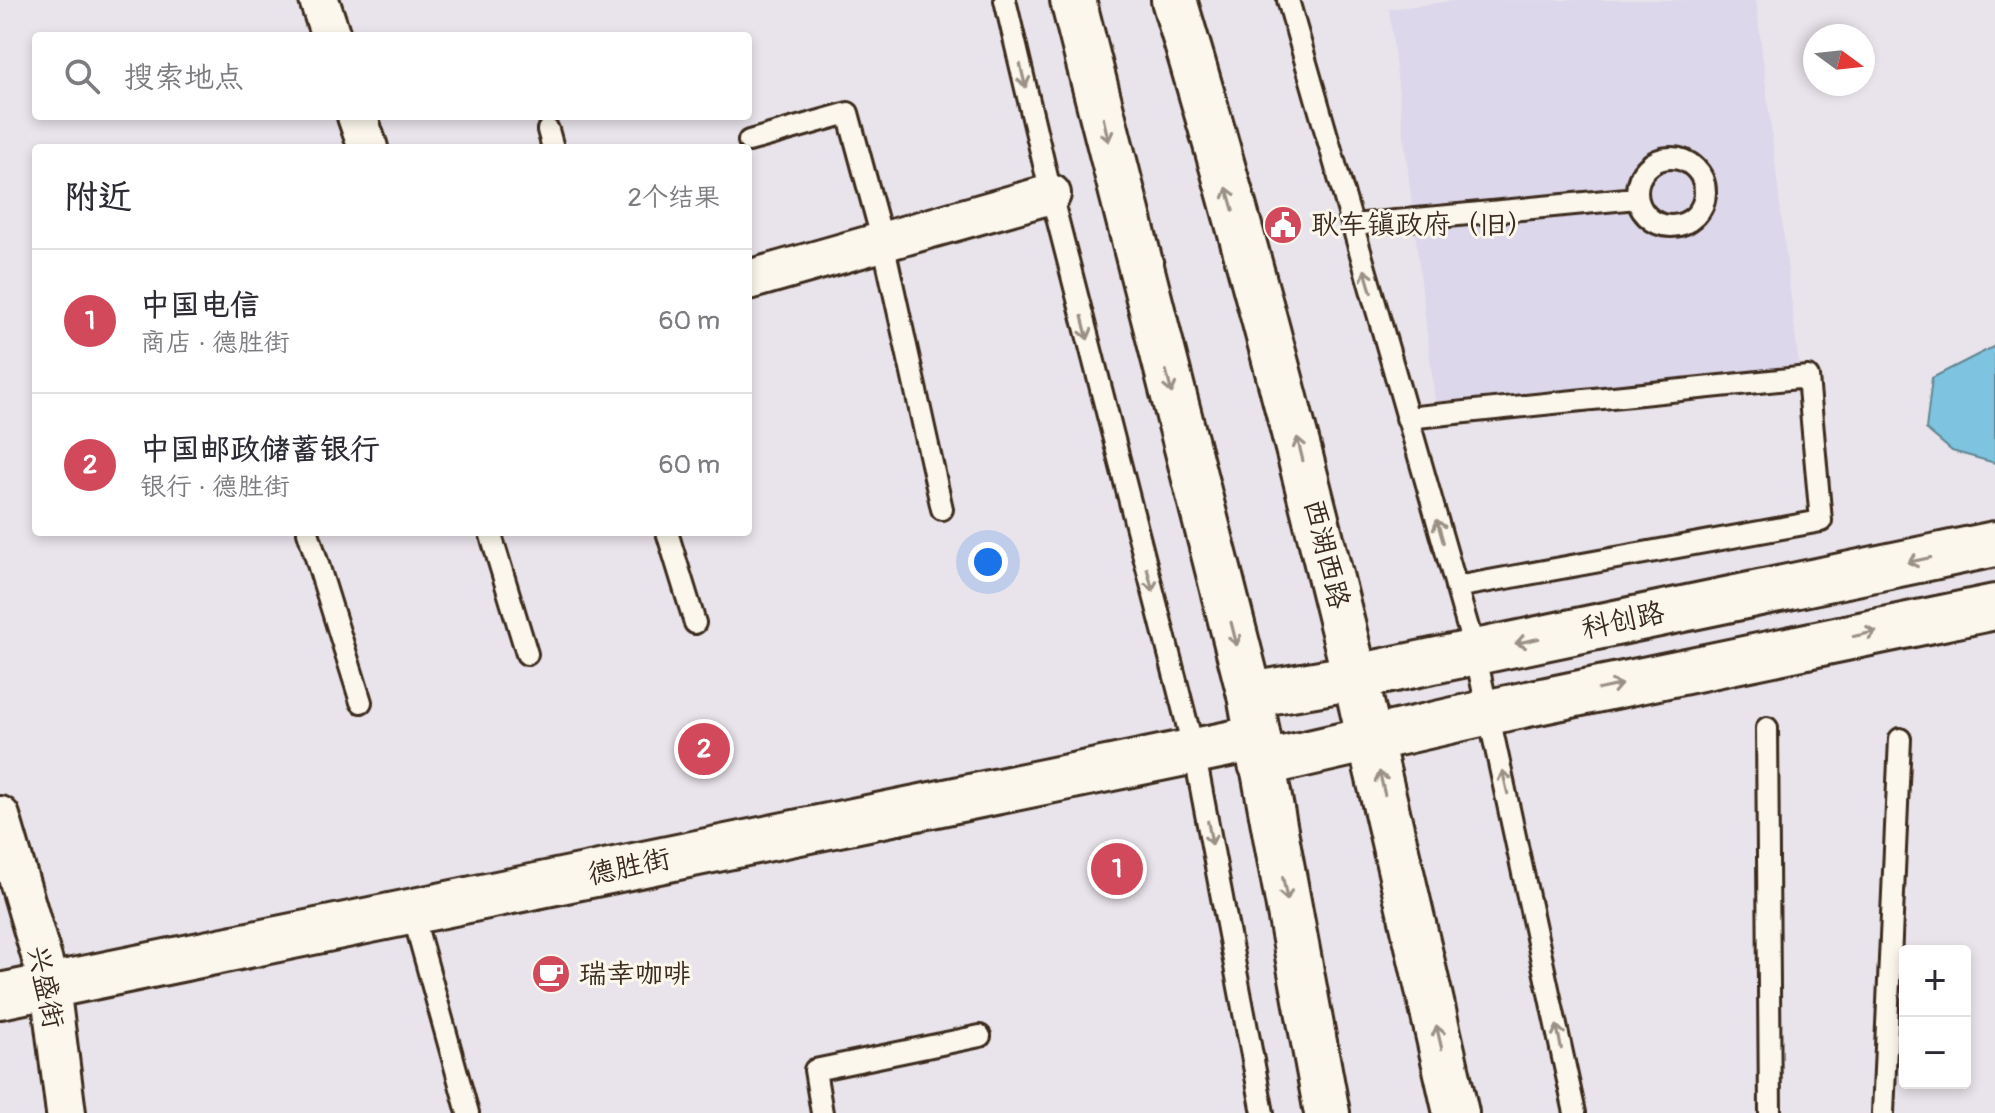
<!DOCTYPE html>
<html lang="zh">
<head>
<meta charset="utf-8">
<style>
	body { margin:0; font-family:Pangolin,"LXGW WenKai TC",sans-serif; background:#f2f2f3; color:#2b2b33 }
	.controls { position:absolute; right:24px; bottom:24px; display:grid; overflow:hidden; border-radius:8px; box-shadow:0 4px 12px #0003 }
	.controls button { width:72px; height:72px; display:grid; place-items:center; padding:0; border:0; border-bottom:2px solid #e1e1e2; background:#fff; color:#2b2b33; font:40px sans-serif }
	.compass { position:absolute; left:1803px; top:24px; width:72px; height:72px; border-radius:50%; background:#fff; box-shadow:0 4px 12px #0003; rotate:105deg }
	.you { position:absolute; left:988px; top:562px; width:28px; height:28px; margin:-20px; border:6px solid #fff; border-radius:50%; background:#1a73e8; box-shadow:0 0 0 12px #1a73e833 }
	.badge { display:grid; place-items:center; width:52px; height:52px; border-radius:50%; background:#d1495b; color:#fff; font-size:26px; font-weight:700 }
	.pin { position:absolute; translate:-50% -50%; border:4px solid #fff; box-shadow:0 2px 8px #0006 }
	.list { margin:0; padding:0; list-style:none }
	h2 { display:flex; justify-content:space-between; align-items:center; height:104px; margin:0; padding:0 32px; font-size:34px }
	h2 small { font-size:26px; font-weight:400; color:#7c7c81 }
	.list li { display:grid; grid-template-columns:52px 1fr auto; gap:24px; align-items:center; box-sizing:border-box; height:144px; padding:0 32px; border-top:2px solid #e1e1e2 }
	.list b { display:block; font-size:30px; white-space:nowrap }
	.list p { margin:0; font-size:26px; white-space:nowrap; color:#7c7c81 }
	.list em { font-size:26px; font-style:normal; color:#7c7c81 }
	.icon { flex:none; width:44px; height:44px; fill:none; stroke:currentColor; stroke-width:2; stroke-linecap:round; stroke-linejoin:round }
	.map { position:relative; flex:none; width:1995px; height:1113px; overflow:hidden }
	.search { position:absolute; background:#fff; box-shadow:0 4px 12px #0003; left:32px; top:32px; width:720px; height:88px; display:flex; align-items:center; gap:20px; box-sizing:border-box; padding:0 28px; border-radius:8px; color:#7c7c81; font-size:30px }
	.panel { position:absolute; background:#fff; box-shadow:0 4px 12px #0003; left:32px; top:144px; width:720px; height:392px; border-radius:8px }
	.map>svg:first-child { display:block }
	.built { fill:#dcd7ea }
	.water { fill:#7ec3df; stroke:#638692; stroke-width:2 }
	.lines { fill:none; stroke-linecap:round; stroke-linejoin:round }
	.lane-casing { stroke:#3b2a1e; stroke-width:26 }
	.street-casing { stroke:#3b2a1e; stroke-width:44 }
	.secondary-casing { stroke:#3b2a1e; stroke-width:50 }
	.primary-casing { stroke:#3b2a1e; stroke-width:50 }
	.lane { stroke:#fbf7ec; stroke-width:20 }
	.street { stroke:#fbf7ec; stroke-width:38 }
	.secondary { stroke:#fbf7ec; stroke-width:44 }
	.primary { stroke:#fbf7ec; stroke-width:44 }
	.oneway { stroke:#9b9085 }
	.labels { text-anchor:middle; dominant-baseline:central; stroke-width:6; stroke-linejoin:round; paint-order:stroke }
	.poi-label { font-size:28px; fill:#3b2a1e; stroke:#fbf7ec; text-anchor:start }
	.street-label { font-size:28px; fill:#3b2a1e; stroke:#fbf7ec }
</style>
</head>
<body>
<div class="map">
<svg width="1995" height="1113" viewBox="0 0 1995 1113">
	<rect width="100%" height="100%" fill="#e9e4eb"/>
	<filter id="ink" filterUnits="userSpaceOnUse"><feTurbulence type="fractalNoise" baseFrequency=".0125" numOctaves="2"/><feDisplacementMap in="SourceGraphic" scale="16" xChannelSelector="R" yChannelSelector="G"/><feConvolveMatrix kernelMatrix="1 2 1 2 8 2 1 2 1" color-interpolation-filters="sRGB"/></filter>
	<g filter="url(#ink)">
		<path class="built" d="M1461 0H1756L1799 366 1436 410 1389 9Z"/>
		<path class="water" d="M1995 346V463L1952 451 1926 429 1932 378Z"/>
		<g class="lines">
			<defs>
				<path id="lane" d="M1005 0 1051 194 1194 751 1263 1113
					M1288 0 1475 652 1575 1113
					M548 130 553 148
					M749 141 848 113 883 242 942 509
					M1637 192a34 34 0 1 1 68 0a34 34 0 1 1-68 0Z
					M1353 225 1637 198
					M1407 418 1808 377 1821 521 1456 587
					M308 532 361 702
					M490 532 527 654
					M667 532 695 623
					M1767 728 1770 1113
					M412 911 468 1113
					M822 1113 815 1070 980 1036
					M1883 1113 1900 739"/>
				<path id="street" d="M319 0 331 36
					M357 116 368 148
					M748 280 1051 194
					M0 816 50 986 66 1113"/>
				<path id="secondary" d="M1250 695 1356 677 1995 544
					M1261 764 1489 712 1995 607
					M0 996 1258 738"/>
				<path id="primary" d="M1073 0 1250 695 1327 1113
					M1174 0C1284 367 1372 739 1456 1113"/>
			</defs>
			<use href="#lane" class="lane-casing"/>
			<use href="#street" class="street-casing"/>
			<use href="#secondary" class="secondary-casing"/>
			<use href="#primary" class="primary-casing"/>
			<use href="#lane" class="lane"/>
			<use href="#street" class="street"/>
			<use href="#secondary" class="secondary"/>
			<use href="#primary" class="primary"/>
		</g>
		<defs><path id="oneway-shaft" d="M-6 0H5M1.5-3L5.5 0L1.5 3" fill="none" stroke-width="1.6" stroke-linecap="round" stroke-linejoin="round" transform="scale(2)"/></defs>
		<g class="oneway">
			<use href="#oneway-shaft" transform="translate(1023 76) rotate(77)"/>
			<use href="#oneway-shaft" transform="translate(1106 130) rotate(77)"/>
			<use href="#oneway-shaft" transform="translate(1230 199) rotate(-106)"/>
			<use href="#oneway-shaft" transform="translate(1368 281) rotate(-106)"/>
			<use href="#oneway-shaft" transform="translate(1085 328) rotate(76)"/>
			<use href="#oneway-shaft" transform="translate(1169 382) rotate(76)"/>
			<use href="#oneway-shaft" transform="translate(1300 449) rotate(-104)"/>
			<use href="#oneway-shaft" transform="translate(1440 531) rotate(-106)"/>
			<use href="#oneway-shaft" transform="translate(1919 560) rotate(168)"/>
			<use href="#oneway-shaft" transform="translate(1150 580) rotate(76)"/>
			<use href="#oneway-shaft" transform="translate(1234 634) rotate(76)"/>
			<use href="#oneway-shaft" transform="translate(1865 634) rotate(-12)"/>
			<use href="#oneway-shaft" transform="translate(1527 641) rotate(168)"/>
			<use href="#oneway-shaft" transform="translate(1610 687) rotate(-12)"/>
			<use href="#oneway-shaft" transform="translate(1505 782) rotate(-103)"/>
			<use href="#oneway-shaft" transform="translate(1382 783) rotate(-103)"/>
			<use href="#oneway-shaft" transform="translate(1210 833) rotate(79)"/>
			<use href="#oneway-shaft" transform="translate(1285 889) rotate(79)"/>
			<use href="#oneway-shaft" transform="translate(1439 1037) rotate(-103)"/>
			<use href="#oneway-shaft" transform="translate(1559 1037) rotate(-101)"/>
		</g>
	</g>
	<defs>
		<symbol id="civic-disc" viewBox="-11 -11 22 22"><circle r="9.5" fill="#d1495b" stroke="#fbf7ec"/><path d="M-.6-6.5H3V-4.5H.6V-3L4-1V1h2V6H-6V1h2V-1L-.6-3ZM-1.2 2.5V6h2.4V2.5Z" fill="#fff"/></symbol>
		<symbol id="cafe-disc" viewBox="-11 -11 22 22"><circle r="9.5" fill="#d1495b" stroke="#fbf7ec"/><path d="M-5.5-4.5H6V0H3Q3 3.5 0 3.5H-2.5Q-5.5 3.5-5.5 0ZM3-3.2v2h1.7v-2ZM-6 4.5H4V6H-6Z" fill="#fff"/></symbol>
	</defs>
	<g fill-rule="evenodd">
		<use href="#civic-disc" x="1261" y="203" width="44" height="44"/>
		<use href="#cafe-disc" x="529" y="952" width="44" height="44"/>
	</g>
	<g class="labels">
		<g class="poi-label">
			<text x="1311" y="225">耿车镇政府（旧）</text>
			<text x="579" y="974">瑞幸咖啡</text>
		</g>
		<g class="street-label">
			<text transform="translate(1326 554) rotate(76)">西湖西路</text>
			<text transform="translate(1623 621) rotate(-12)">科创路</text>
			<text transform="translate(629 867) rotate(-12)">德胜街</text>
			<text transform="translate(45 987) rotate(78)">兴盛街</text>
		</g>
	</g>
</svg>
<div class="controls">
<button>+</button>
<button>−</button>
</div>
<svg class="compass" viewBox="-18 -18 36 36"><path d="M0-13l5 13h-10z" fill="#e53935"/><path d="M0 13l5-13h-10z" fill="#7c7c81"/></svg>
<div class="you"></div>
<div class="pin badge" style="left:1117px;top:869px">1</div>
<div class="pin badge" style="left:704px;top:749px">2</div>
<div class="search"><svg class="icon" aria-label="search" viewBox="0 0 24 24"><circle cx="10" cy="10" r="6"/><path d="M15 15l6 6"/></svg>搜索地点</div>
<section class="panel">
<h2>附近<small>2个结果</small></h2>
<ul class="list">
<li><span class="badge">1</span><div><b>中国电信</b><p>商店 · 德胜街</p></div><em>60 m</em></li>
<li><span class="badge">2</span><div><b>中国邮政储蓄银行</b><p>银行 · 德胜街</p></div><em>60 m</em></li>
</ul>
</section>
</div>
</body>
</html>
